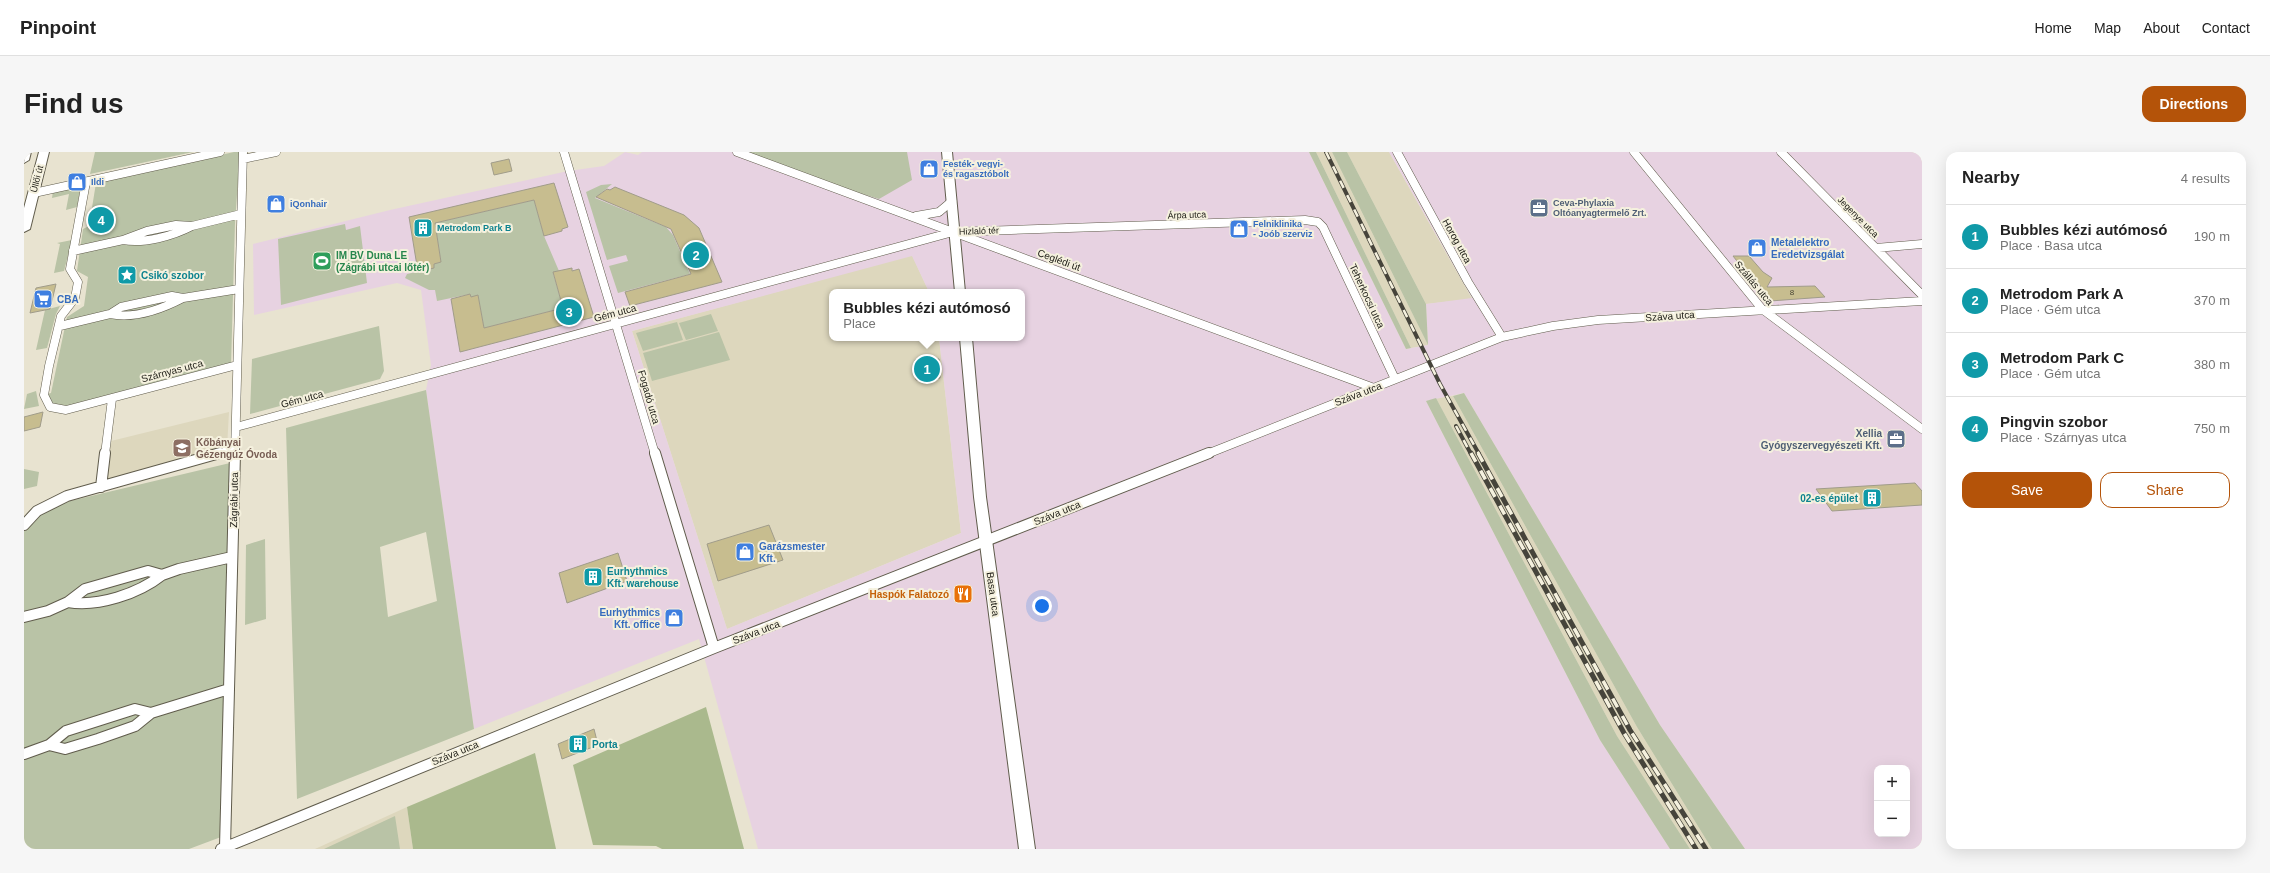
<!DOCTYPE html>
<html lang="en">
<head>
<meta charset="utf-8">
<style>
	body { margin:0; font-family:Helvetica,sans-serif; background:#f6f6f6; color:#222 }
	.controls { position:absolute; right:12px; bottom:12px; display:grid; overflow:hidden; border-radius:8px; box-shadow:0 4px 16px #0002 }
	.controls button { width:36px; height:36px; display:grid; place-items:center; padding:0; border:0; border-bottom:1px solid #e0e0e0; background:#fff; color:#222; font:20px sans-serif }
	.you { position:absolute; left:1018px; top:454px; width:14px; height:14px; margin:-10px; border:3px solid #fff; border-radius:50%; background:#1a73e8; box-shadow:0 0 0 6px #1a73e833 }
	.badge { display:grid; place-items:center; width:26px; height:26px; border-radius:50%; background:#b45309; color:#fff; font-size:13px; font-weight:700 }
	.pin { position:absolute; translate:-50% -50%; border:2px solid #fff; box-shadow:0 1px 4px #0006 }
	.popup { position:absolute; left:805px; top:137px; width:196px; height:52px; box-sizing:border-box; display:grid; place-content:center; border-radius:8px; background:#fff; filter:drop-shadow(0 1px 3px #0005); font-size:13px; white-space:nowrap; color:#767676 }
	.popup b { font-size:15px; color:#222 }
	.popup::after { content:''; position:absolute; left:50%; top:100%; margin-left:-8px; border:8px solid transparent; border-top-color:#fff }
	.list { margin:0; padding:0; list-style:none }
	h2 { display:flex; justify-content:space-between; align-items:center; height:52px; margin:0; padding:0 16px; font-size:17px }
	h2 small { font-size:13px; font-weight:400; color:#767676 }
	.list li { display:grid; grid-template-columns:26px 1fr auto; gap:12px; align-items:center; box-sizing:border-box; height:64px; padding:0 16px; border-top:1px solid #e0e0e0 }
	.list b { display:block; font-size:15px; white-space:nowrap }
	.list p { margin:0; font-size:13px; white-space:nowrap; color:#767676 }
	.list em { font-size:13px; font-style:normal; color:#767676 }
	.actions { display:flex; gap:8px; padding:12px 16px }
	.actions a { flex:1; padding:9px 0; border:1px solid #b45309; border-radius:12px; text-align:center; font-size:14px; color:#b45309 }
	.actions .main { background:#b45309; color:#fff }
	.map { position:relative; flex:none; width:1898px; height:697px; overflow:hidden; border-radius:12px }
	header { display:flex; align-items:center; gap:24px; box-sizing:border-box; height:56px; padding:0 20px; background:#fff; border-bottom:1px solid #e0e0e0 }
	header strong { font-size:19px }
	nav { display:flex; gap:22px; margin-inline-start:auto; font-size:14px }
	.intro { display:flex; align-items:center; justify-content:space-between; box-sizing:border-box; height:96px; padding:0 24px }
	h1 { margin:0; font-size:28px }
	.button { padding:10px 18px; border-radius:12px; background:#b45309; color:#fff; font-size:14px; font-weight:700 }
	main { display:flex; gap:24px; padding:0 24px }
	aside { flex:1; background:#fff; border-radius:12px; box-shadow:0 4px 16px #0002 }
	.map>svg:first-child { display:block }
	.built { fill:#ddd7bd }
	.industrial { fill:#e7d2e1; fill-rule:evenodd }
	.green { fill:#b9c3a6; fill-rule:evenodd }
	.forest { fill:#aab98d }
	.building { fill:#c7bd8f; stroke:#a09c8a }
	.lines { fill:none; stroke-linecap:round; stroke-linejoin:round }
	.street-far1-casing { stroke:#605c4c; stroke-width:9 }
	.street-casing { stroke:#605c4c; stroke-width:12 }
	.secondary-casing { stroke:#605c4c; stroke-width:2 }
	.primary-casing { stroke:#605c4c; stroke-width:2 }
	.street-far1 { stroke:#fff; stroke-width:8 }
	.street { stroke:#fff; stroke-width:10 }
	.secondary { fill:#fff; fill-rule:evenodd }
	.primary { fill:#fff; fill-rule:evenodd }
	.rail-far1-casing { stroke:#46443b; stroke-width:4 }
	.rail-casing { stroke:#46443b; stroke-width:5 }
	.rail-far1 { stroke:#f5f1de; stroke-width:2.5; stroke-dasharray:8; stroke-linecap:butt }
	.rail { stroke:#f5f1de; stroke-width:3.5; stroke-dasharray:10; stroke-linecap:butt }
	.labels { text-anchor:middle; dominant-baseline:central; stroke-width:4; stroke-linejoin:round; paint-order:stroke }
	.number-label { font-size:8px; fill:#4b4837 }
	.far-shop-label { font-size:9px; font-weight:bold; fill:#366cbe; stroke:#f5f1de; text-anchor:start }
	.far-street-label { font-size:9px; fill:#22211a; stroke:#f5f1de }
	.far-service-label { font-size:9px; font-weight:bold; fill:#4e5e75; stroke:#f5f1de; text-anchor:start }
	.far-culture-label { font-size:9px; font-weight:bold; fill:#0d838f; stroke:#f5f1de; text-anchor:start }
	.street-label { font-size:10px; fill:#22211a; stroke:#f5f1de }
	.shop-label { font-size:10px; font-weight:bold; fill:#366cbe; stroke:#f5f1de; text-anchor:start }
	.leisure-label { font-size:10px; font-weight:bold; fill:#27864d; stroke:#f5f1de; text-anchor:start }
	.culture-label { font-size:10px; font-weight:bold; fill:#0d838f; stroke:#f5f1de; text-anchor:start }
	.service-label { font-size:10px; font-weight:bold; fill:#4e5e75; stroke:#f5f1de; text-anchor:end }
	.education-label { font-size:10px; font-weight:bold; fill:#785e54; stroke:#f5f1de; text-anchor:start }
	.food-label { font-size:10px; font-weight:bold; fill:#c56008; stroke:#f5f1de; text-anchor:end }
</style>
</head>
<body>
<header>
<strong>Pinpoint</strong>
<nav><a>Home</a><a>Map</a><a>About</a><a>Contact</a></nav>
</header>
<div class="intro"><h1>Find us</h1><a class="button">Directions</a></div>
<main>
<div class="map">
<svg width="1898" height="697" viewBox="0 0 1898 697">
	<rect width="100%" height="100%" fill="#e8e3d0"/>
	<path class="built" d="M1292 0H1308L1404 193 1387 196Z
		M1323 0H1365L1448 147 1402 152Z
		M888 103 905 140H808V186H915L937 381 703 477 608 179Z
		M1429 244 1613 575 1688 697H1666L1593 584 1412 246Z
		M205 260 203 296 82 329 87 289Z
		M383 655 389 697H291Z"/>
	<path class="industrial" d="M601 0 614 3 618 0H1285L1382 197 1404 193 1402 152 1448 146 1365 0H1898V697H1721L1636 573 1440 241 1402 249 1576 588 1646 697H734L675 487 450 577 402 238 407 213 397 138 373 131 230 163 229 92 366 58 544 19 580 14ZM888 104 905 140H998V186H915L937 381 703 477 608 179ZM1853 616H1883V682H1853Z"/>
	<path class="green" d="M71 0H169L66 22Z
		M210 0H216L211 71 207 214 32 257 20 243 27 241 43 165 60 154 64 125 53 119 59 77 65 74 72 31Z
		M713 0H883L888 28 855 47 784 26Z
		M1285 0H1292L1387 196 1382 197Z
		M1308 0H1323L1402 152 1404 193Z
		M588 32 571 46 642 75 649 83 666 122 594 141 585 114 604 109 602 103 583 108 562 40 577 33Z
		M57 33 53 55 42 58 45 42 28 46 29 39Z
		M510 48 520 84 535 119 529 121 539 156 460 176 454 144 447 145 446 142 413 149 411 138H405L381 126 383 122 410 116V112L417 110 411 71Z
		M321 72 322 78 336 74 343 131 257 153 254 87Z
		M48 88 40 119 30 121 36 92 33 91Z
		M36 154 32 162 23 196 12 198 21 158Z
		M687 162 694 179 662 188 655 171Z
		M653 170 659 188 619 199 612 181Z
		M355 174 360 219 356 227 226 262 228 207Z
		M695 180 706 208 628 229 619 201Z
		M402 238 450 577 273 647 262 276ZM402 380 413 449 364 465 356 395Z
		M12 239 15 254 0 257 3 242Z
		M1440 241 1636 573 1721 697H1688L1613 575 1429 244Z
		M1412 246 1593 584 1666 697H1646L1576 588 1402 249Z
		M206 311 197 685 165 697H0V378L21 355Z
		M0 317 15 320 13 334 0 337Z
		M241 387 242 467 221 473 222 393Z
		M371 664 376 697H300Z"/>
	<path class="forest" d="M682 555 720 697H638L632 694 569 693 549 613Z
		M511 601 532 697H389L383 655Z"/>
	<path class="building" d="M485 7 488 19 470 23 467 11Z
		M530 31 544 75 538 77V79L520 84 510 48 411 71 417 110 410 112V116L394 120 385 65Z
		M591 35 660 63 675 76 698 130 606 154 601 140 667 122 647 77 572 45 583 37 586 38Z
		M1709 104H1725L1739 120 1748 126 1743 135 1791 134 1801 145 1746 149 1735 132H1731Z
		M548 116V119L555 117 570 165 436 200 427 147 446 142 447 145 454 143 460 176 539 156 529 120Z
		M32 132 26 157 6 161 12 136Z
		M915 207 916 226 892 228 891 208Z
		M19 260 16 275 0 279V265Z
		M1891 331 1898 339V353L1808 359 1792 337Z
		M745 373 759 408 694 429 683 392Z
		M594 401 603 429 543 451 535 421Z
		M570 577 574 593 538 607 534 592Z"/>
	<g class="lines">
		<defs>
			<path id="street-far1" d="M540 0 631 302
				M713 0 1350 236
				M1373 0 1444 130 1478 185
				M1610 0 1738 157 1898 277
				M1757 0 1898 143
				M219 7 252 0
				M62 30 46 117 54 130 51 146 37 164 25 214 20 243 26 255 42 258 213 213
				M10 41 196 0
				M892 64 915 60 928 49
				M152 73 168 74C149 84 120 92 99 88L123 79Z
				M168 74 217 62
				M1852 96 1898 92
				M49 99 99 88
				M148 144 159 146C138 157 110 167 86 162L97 155Z
				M159 146 215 137
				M36 174 86 162
				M212 275 929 80 1281 68 1294 70 1299 75 1371 227
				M81 302 88 247
				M192 302 211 297
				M211 302 219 0
				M1183 302 1478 185 1529 174 1574 168 1898 149"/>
			<path id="street" d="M631 301 690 496
				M77 335 81 301
				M0 373 13 359 43 344 196 301
				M124 419 138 423C114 442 74 455 44 450L61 437Z
				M138 423 155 417 208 405
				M0 465 24 459 44 450
				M111 557 127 561 111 574 74 587 41 597 25 593 42 579Z
				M127 561 205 537
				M0 602 25 593
				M201 695 211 301
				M197 697 690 496 1185 301"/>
			<path id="secondary" d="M918 0H928L941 140H931Z
				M936 186H948L962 345 1011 697H995L950 345Z"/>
			<path id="primary" d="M0 0H7L5 8 0 11Z
				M15 0H25L6 77 0 80V56Z"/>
		</defs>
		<use href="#street-far1" class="street-far1-casing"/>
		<use href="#street" class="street-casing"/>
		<use href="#secondary" class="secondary-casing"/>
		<use href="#primary" class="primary-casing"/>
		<use href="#street-far1" class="street-far1"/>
		<use href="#street" class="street"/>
		<use href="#secondary" class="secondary"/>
		<use href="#primary" class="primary"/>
		<defs>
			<path id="rail-far1" d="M1302 0 1416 232 1455 302
				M1432 274 1447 302"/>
			<path id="rail" d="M1447 301 1600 581 1672 697
				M1454 301 1606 578 1682 697"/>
		</defs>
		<use href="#rail-far1" class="rail-far1-casing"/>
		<use href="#rail" class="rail-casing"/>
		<use href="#rail-far1" class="rail-far1"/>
		<use href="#rail" class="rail"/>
	</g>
	<defs>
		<symbol id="shop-square" viewBox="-11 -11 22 22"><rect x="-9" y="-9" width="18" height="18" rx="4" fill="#3f7fe0" stroke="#f5f1de"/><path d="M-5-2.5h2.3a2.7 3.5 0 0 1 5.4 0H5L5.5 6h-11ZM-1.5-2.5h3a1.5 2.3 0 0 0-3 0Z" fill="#fff"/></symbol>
		<symbol id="office-square" viewBox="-11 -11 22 22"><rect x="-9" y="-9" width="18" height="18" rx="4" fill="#5c6f8a" stroke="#f5f1de"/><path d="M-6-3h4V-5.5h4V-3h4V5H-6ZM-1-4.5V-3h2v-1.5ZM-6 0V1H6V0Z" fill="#fff"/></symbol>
		<symbol id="building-square" viewBox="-11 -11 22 22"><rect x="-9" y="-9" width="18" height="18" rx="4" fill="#0f9aa8" stroke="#f5f1de"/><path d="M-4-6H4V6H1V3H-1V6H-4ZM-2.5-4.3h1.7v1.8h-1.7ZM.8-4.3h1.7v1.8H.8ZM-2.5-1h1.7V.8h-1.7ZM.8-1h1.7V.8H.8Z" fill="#fff"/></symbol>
		<symbol id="stadium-square" viewBox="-11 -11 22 22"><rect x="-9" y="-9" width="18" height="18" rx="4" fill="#2e9e5b" stroke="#f5f1de"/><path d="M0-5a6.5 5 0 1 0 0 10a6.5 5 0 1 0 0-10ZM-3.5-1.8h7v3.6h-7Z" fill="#fff"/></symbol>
		<symbol id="sight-square" viewBox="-11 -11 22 22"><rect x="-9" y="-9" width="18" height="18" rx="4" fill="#0f9aa8" stroke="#f5f1de"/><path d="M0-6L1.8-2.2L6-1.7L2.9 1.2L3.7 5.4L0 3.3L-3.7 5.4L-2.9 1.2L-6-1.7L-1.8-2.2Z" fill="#fff"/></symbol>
		<symbol id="supermarket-square" viewBox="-11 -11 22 22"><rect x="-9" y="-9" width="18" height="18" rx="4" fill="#3f7fe0" stroke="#f5f1de"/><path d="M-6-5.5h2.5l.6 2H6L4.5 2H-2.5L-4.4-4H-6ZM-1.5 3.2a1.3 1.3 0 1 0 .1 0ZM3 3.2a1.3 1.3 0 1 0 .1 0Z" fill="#fff"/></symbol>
		<symbol id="school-square" viewBox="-11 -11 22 22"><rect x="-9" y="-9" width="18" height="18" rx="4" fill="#8d6e63" stroke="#f5f1de"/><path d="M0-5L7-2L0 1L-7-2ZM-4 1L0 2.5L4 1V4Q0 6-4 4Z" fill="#fff"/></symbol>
		<symbol id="restaurant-square" viewBox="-11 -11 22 22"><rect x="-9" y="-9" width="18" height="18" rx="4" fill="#e8710a" stroke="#f5f1de"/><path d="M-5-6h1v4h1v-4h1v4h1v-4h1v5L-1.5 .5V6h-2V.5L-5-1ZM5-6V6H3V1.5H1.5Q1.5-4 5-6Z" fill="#fff"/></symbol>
	</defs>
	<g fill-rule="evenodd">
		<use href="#shop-square" x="894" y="6" width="22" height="22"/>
		<use href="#shop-square" x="42" y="19" width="22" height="22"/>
		<use href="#shop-square" x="241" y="41" width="22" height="22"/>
		<use href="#office-square" x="1504" y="45" width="22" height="22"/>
		<use href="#building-square" x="388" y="65" width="22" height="22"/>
		<use href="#shop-square" x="1204" y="66" width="22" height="22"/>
		<use href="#shop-square" x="1722" y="85" width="22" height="22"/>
		<use href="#stadium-square" x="287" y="98" width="22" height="22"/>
		<use href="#sight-square" x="92" y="112" width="22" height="22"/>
		<use href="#supermarket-square" x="8" y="136" width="22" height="22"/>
		<use href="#office-square" x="1861" y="276" width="22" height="22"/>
		<use href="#school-square" x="147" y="285" width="22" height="22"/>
		<use href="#building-square" x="1837" y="335" width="22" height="22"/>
		<use href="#shop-square" x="710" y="389" width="22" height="22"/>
		<use href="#building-square" x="558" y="414" width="22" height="22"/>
		<use href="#restaurant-square" x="928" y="431" width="22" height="22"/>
		<use href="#shop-square" x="639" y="455" width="22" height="22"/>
		<use href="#building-square" x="543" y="581" width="22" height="22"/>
	</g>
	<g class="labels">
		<g class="number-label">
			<text x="1768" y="140">8</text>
		</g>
		<g class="far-shop-label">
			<text x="919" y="12">Festék- vegyi-<tspan x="919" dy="10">és ragasztóbolt</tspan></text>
			<text x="67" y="30">Ildi</text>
			<text x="266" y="52">iQonhair</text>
			<text x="1229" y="72">Felniklinika<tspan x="1229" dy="10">- Joób szerviz</tspan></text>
		</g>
		<g class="far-street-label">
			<text transform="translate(13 27) rotate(-76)">Üllői út</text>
			<text transform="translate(1163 63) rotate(-2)">Árpa utca</text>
			<text transform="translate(1834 65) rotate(45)">Jegenye utca</text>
			<text transform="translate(955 79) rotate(-2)">Hizlaló tér</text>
		</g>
		<g class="far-service-label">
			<text x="1529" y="51">Ceva-Phylaxia<tspan x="1529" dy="10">Oltóanyagtermelő Zrt.</tspan></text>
		</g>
		<g class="far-culture-label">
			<text x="413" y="76">Metrodom Park B</text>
		</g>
		<g class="street-label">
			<text transform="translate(1433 89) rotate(61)">Horog utca</text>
			<text transform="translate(1035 108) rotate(20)">Ceglédi út</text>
			<text transform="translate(1730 131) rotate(50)">Szállás utca</text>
			<text transform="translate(1343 144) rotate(65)">Teherkocsi utca</text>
			<text transform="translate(591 161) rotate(-15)">Gém utca</text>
			<text transform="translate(1646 164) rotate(-4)">Száva utca</text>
			<text transform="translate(148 219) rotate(-15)">Szárnyas utca</text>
			<text transform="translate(1334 242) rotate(-21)">Száva utca</text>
			<text transform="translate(625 245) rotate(74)">Fogadó utca</text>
			<text transform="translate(278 247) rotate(-15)">Gém utca</text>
			<text transform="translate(210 348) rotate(-89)">Zágrábi utca</text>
			<text transform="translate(1033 361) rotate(-22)">Száva utca</text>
			<text transform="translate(969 442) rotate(82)">Basa utca</text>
			<text transform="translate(732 480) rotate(-21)">Száva utca</text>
			<text transform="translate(431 601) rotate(-22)">Száva utca</text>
		</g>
		<g class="shop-label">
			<text x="1747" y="90">Metalelektro<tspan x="1747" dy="12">Eredetvizsgálat</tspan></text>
			<text x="33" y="147">CBA</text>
			<text x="735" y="394">Garázsmester<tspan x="735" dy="12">Kft.</tspan></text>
			<text x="636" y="460" text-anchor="end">Eurhythmics<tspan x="636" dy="12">Kft. office</tspan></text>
		</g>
		<g class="leisure-label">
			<text x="312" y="103">IM BV Duna LE<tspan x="312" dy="12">(Zágrábi utcai lőtér)</tspan></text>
		</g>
		<g class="culture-label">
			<text x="117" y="123">Csikó szobor</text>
			<text x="1834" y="346" text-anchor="end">02-es épület</text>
			<text x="583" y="419">Eurhythmics<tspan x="583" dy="12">Kft. warehouse</tspan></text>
			<text x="568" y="592">Porta</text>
		</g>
		<g class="service-label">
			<text x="1858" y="281">Xellia<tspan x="1858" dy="12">Gyógyszervegyészeti Kft.</tspan></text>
		</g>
		<g class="education-label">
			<text x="172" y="290">Kőbányai<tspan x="172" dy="12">Gézengúz Óvoda</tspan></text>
		</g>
		<g class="food-label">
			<text x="925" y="442">Haspók Falatozó</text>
		</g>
	</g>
</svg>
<div class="controls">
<button>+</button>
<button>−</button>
</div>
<div class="you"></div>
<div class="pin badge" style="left:903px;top:217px;background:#0f9aa8">1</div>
<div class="popup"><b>Bubbles kézi autómosó</b>Place</div>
<div class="pin badge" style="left:672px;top:103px;background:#0f9aa8">2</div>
<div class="pin badge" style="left:545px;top:160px;background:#0f9aa8">3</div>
<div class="pin badge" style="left:77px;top:68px;background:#0f9aa8">4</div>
</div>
<aside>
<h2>Nearby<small>4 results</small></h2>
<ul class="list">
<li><span class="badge" style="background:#0f9aa8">1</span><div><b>Bubbles kézi autómosó</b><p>Place · Basa utca</p></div><em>190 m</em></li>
<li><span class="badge" style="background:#0f9aa8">2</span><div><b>Metrodom Park A</b><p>Place · Gém utca</p></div><em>370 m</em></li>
<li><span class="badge" style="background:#0f9aa8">3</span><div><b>Metrodom Park C</b><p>Place · Gém utca</p></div><em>380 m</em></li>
<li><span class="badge" style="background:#0f9aa8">4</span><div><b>Pingvin szobor</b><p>Place · Szárnyas utca</p></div><em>750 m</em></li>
</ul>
<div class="actions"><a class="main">Save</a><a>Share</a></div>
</aside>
</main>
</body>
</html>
